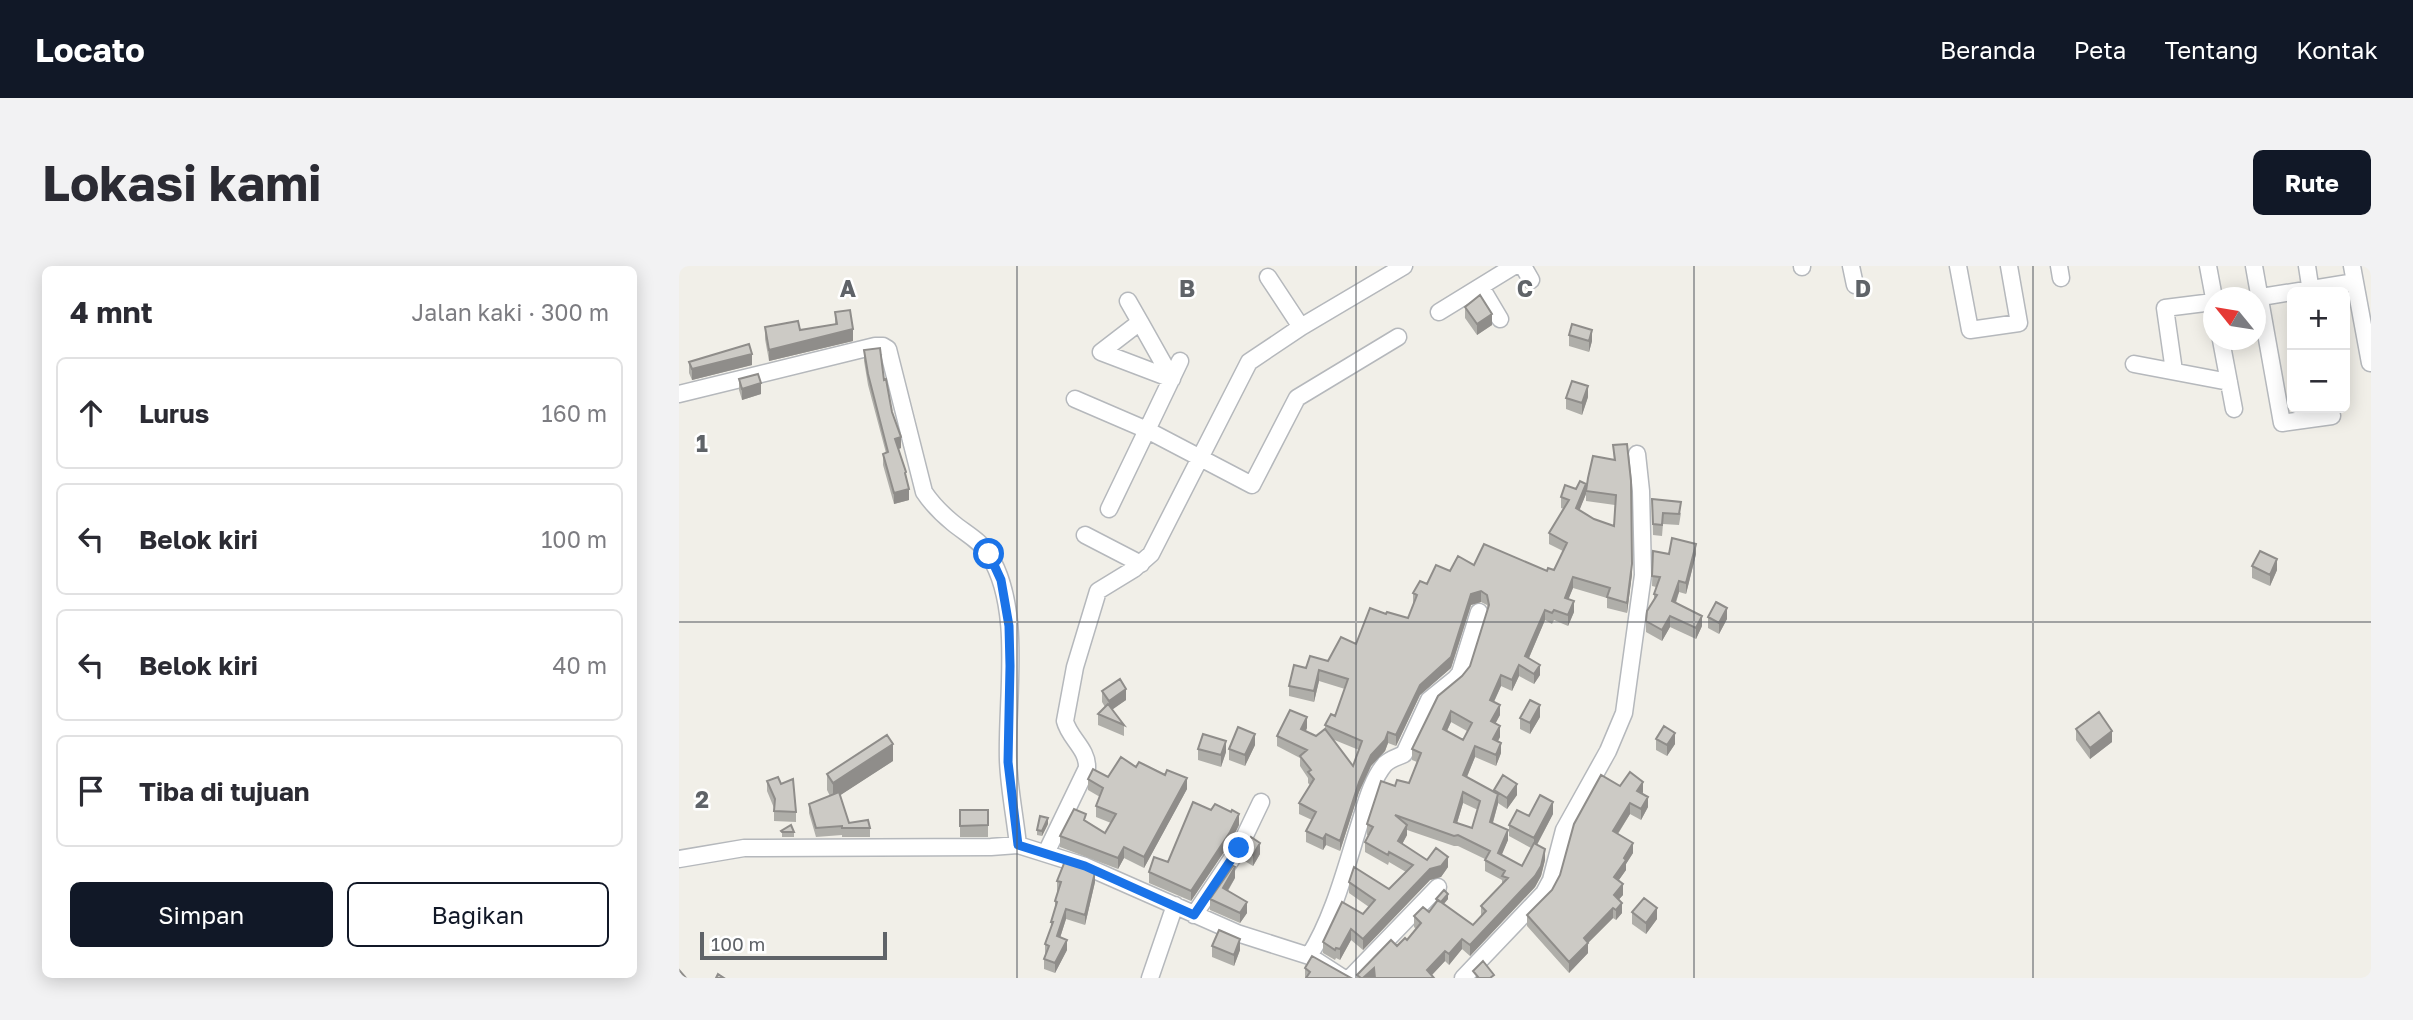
<!DOCTYPE html>
<html lang="id">
<head>
<meta charset="utf-8">
<style>
	body { margin:0; font-family:"Golos Text",sans-serif; background:#f2f2f3; color:#2b2b33 }
	.controls { position:absolute; right:21px; top:21px; display:grid; overflow:hidden; border-radius:10px; box-shadow:0 4px 18px #0003 }
	.controls button { width:63px; height:63px; display:grid; place-items:center; padding:0; border:0; border-bottom:2px solid #e1e1e2; background:#fff; color:#2b2b33; font:35px sans-serif }
	.compass { position:absolute; left:1524px; top:21px; width:63px; height:63px; border-radius:50%; background:#fff; box-shadow:0 4px 18px #0003; rotate:300deg }
	.scale { position:absolute; left:21px; bottom:18px; width:187px; box-sizing:border-box; padding-left:7px; border:4px solid #5f6368; border-top:0; font-size:19px; line-height:24px; white-space:nowrap; color:#5f6368; -webkit-text-stroke:5px #fff; paint-order:stroke }
	.stop { position:absolute; width:21px; height:21px; margin:-16px; border:5px solid #1a73e8; border-radius:50%; background:#fff }
	.stop.end { background:#1a73e8; border-color:#fff; box-shadow:0 2px 7px #0008 }
	.list { margin:0; padding:0; list-style:none }
	h2 { display:flex; justify-content:space-between; align-items:center; height:91px; margin:0; padding:0 28px; font-size:30px }
	h2 small { font-size:23px; font-weight:400; color:#7c7c81 }
	.list li { display:grid; grid-template-columns:46px 1fr auto; gap:21px; align-items:center; box-sizing:border-box; height:112px; margin:0 14px 14px; padding:0 14px; border:2px solid #e1e1e2; border-radius:10px }
	.list b { display:block; font-size:26px; white-space:nowrap }
	.list em { font-size:23px; font-style:normal; color:#7c7c81 }
	.actions { display:flex; gap:14px; padding:21px 28px }
	.actions a { flex:1; padding:16px 0; border:2px solid #111827; border-radius:10px; text-align:center; font-size:24px; color:#111827 }
	.actions .main { background:#111827; color:#fff }
	.icon { flex:none; width:38px; height:38px; fill:none; stroke:currentColor; stroke-width:2; stroke-linecap:round; stroke-linejoin:round }
	.map { position:relative; flex:none; width:1692px; height:712px; overflow:hidden; border-radius:10px }
	header { display:flex; align-items:center; gap:42px; box-sizing:border-box; height:98px; padding:0 35px; background:#111827; color:#fff }
	header strong { font-size:33px }
	nav { display:flex; gap:38px; margin-inline-start:auto; font-size:24px }
	.intro { display:flex; align-items:center; justify-content:space-between; box-sizing:border-box; height:168px; padding:0 42px }
	h1 { margin:0; font-size:49px }
	.button { padding:18px 32px; border-radius:10px; background:#111827; color:#fff; font-size:24px; font-weight:700 }
	main { display:flex; gap:42px; padding:0 42px }
	aside { flex:1; background:#fff; border-radius:10px; box-shadow:0 4px 18px #0003 }
	.map>svg:first-child { display:block }
	.lines { fill:none; stroke-linecap:round; stroke-linejoin:round }
	.minor-casing { stroke:#b5b8bc; stroke-width:19 }
	.minor { stroke:#fff; stroke-width:16 }
	.wall { fill:#afaea9; fill-rule:evenodd }
	.shaded-wall { fill:#8f8d8a }
	.building { fill:#cccac5; stroke:#8f8d8a; stroke-width:2; fill-rule:evenodd }
	.route { stroke:#1a73e8; stroke-width:9 }
	.grid { fill:none; stroke:#5f6368; stroke-width:2; stroke-opacity:0.55 }
	.grid-label { font-size:23px; text-anchor:middle; font-weight:bold; fill:#5f6368; stroke:#fff; stroke-width:5; stroke-linejoin:round; paint-order:stroke }
</style>
</head>
<body>
<header>
<strong>Locato</strong>
<nav><a>Beranda</a><a>Peta</a><a>Tentang</a><a>Kontak</a></nav>
</header>
<div class="intro"><h1>Lokasi kami</h1><a class="button">Rute</a></div>
<main>
<aside>
<h2>4 mnt<small>Jalan kaki · 300 m</small></h2>
<ul class="list">
<li><svg class="icon" aria-label="ahead" viewBox="0 0 24 24"><path d="M12 20V5M6 11l6-6 6 6"/></svg><div><b>Lurus</b></div><em>160 m</em></li>
<li><svg class="icon" aria-label="left" viewBox="0 0 24 24"><path d="M17 20v-9H6M10 6l-5 5 5 5"/></svg><div><b>Belok kiri</b></div><em>100 m</em></li>
<li><svg class="icon" aria-label="left" viewBox="0 0 24 24"><path d="M17 20v-9H6M10 6l-5 5 5 5"/></svg><div><b>Belok kiri</b></div><em>40 m</em></li>
<li><svg class="icon" aria-label="arrive" viewBox="0 0 24 24"><path d="M6 21V4h12l-3 4 3 4H6"/></svg><div><b>Tiba di tujuan</b></div></li>
</ul>
<div class="actions"><a class="main">Simpan</a><a>Bagikan</a></div>
</aside>
<div class="map">
<svg width="1692" height="712" viewBox="0 0 1692 712">
	<rect width="100%" height="100%" fill="#f1efe8"/>
	<g class="lines">
		<defs>
			<path id="minor" d="M844 0 852 14
				M1123 0V1
				M1172 0 1176 19
				M1279 0 1291 64 1340 57 1330 0
				M1380 0 1382 12
				M1529 0 1535 32
				M1575 0 1603 157 1653 150 1651 142
				M1628 0 1632 26
				M1673 0 1691 97 1692 95
				M589 11 622 61
				M802 21 821 53
				M1576 32 1676 16
				M449 35 461 56
				M760 46 835 0
				M461 56 493 113 422 86Z
				M1542 74 1555 143
				M1455 98 1550 116
				M1495 105 1486 42 1534 36
				M0 128 196 80H204L209 83 245 226C253 238 263 248 274 257 286 267 302 275 310 289 344 343 327 432 329 494 330 522 336 551 339 579
				M396 133 468 164 501 95
				M430 243 468 164 573 219 618 132 719 71
				M406 269 462 298
				M367 587 408 502C409 483 390 472 386 455L396 401 419 325 455 303 472 288 570 96 622 61 725 0
				M0 593 65 582 312 581 339 579 406 600 558 667 630 690 664 712
				M515 649 560 582 582 536
				M630 690C653 654 666 605 679 563 686 542 691 516 706 498 711 493 719 491 725 488L750 434 776 413 781 407 800 346
				M471 712 496 639
				M671 712 759 621
				M784 712 865 627 872 614 885 564 929 485 945 447 964 309 962 225 958 188"/>
		</defs>
		<use href="#minor" class="minor-casing"/>
		<use href="#minor" class="minor"/>
	</g>
	<path class="wall" d="M786 41 813 59 798 69 786 52Z
		M156 46 174 75 90 95 86 73V61L121 64 156 58Z
		M890 69 913 75 910 86 890 80Z
		M185 84 205 114 222 182 220 183 227 213 230 234 215 238 204 199V188L207 187 189 119 185 95Z
		M10 96 73 99 13 114 10 107Z
		M60 113 82 128 63 134 60 124Z
		M909 131 903 149 887 143V132Z
		M934 179 953 308 948 347 928 342V332L894 322 889 333 895 346 889 360 875 354 873 358 866 354 850 392 861 409 855 418 840 410 833 425 822 420 815 436 821 449 816 457 821 471 819 475 822 487 817 500 796 491 788 511 815 526V524L838 529 828 543 819 537 814 557 829 574 822 589 843 600 852 582 830 570V559L850 550 874 548 858 579 866 594 862 610 856 621 791 690 783 683 770 699 766 695 753 709 755 712H678V709L728 674 737 663 735 661V650L750 646 757 637V633H769L765 638 794 659 802 651V640L823 618V614L806 605V593L779 580H775L728 564V569L723 578 748 594 769 601 762 611 751 614 684 684 672 674 661 694 657 692 656 694 644 687V676L684 648 690 641 670 627V616L710 623 727 606 710 596 709 599 686 586V576L689 569H688V558L716 520 730 517 738 496 733 494V483L791 400 809 343 808 339 802 336 792 339 772 402 741 429 717 480 709 477 706 485 692 500 680 526 661 585 647 579 644 584 627 576V565L633 554 620 548V537L631 519 629 517V512L621 500V492L598 480V470L628 462 627 465 637 470 646 464V459L656 450 666 423 640 415 635 436 610 430V420L627 402 649 395 677 378 707 348 729 352 734 338V327L748 318 771 305 795 299 868 305 875 304 884 285 870 278V267L885 243 882 242V231L907 228 900 244 915 253 935 260 936 239 907 235V225L935 194ZM772 456 788 465 784 474 768 465ZM653 473 680 484 674 500ZM784 537 799 544 793 562 778 557Z
		M973 233 1002 247 1000 259 984 258 983 270 974 269Z
		M974 285 990 288H1017L1007 328 1000 326 997 337 1023 360 1017 373 991 361 983 375 967 366V355L975 333V328L977 321 973 320Z
		M1573 300 1598 304 1591 320 1573 312Z
		M1029 351 1048 353 1040 368 1029 362Z
		M423 425 447 434 433 443 445 459V470L419 459V448L426 441 423 436Z
		M861 451 851 468 841 463V452Z
		M1397 463 1433 476 1411 493 1397 474Z
		M977 473 996 478 988 490 977 484Z
		M576 479 566 500 550 494V483Z
		M519 483 547 486 542 501 519 494Z
		M214 495 161 529 170 557 191 562V571H163V569L137 571 130 547V538L151 530 148 524V508Z
		M457 501 508 523 465 602 445 592 439 603 381 581V570L426 567 432 557 417 551V540L421 531 409 524V513L429 511Z
		M88 515 102 518 117 546V556L95 555V542L88 525Z
		M941 520 964 526V528L969 541 962 554 951 548 939 568 954 587 947 598V604L939 615 944 629 940 633 943 647 937 654 934 652 909 677V687L890 707 848 660V649L873 624Z
		M281 544H309V571H281Z
		M369 558 363 570 358 569V564Z
		M560 559 551 577 512 635 470 617V606Z
		M103 566H115V571H103Z
		M564 583 581 588 574 600 564 594Z
		M556 612 549 625 568 647 561 657 531 644V633Z
		M378 615 416 616 406 659 387 653 381 672 388 684 376 707 365 703V693L366 689V678L372 661V656L376 644V635L379 625H378Z
		M953 646 978 653 967 668 953 658Z
		M533 680 561 684 555 700 533 691Z
		M626 702 672 712H626Z"/>
	<path class="shaded-wall" d="M813 48V59L798 69V58Z
		M174 63V75L90 95V84Z
		M913 64V75L910 86V75Z
		M73 88V99L13 114V103Z
		M82 117V128L63 134V123Z
		M909 120V131L903 149V137Z
		M222 171V182L216 184V173Z
		M907 218V228L897 253V242Z
		M230 223V234L215 238V227Z
		M1017 278V288L1007 328V317Z
		M1598 293V304L1591 320V309Z
		M953 298V308L948 347V337Z
		M894 311V322L886 342V332Z
		M1000 315V326L993 346V335Z
		M802 325V336L792 339 772 402 741 429 717 480V469L741 419 792 328Z
		M895 335V346L889 360V349Z
		M1048 342V353L1040 368V357Z
		M866 344V354L846 401V390Z
		M991 350V361L983 375V364Z
		M1023 350V360L1017 373V362Z
		M840 399V410L833 425V414Z
		M861 399V409L855 418V408Z
		M640 404V415L635 436V425Z
		M822 409V420L811 444V434Z
		M447 423V434L430 446V435Z
		M821 439V449L812 466V455Z
		M861 439V451L851 468V457Z
		M772 445V456L764 473V463Z
		M628 451V462L622 473V463Z
		M821 460V471L814 484V473Z
		M1433 465V476L1411 493V482Z
		M709 466V477L706 485 692 500 680 526 661 585V575L680 516 692 489Z
		M996 467V478L988 490V479Z
		M576 468V479L566 500V489Z
		M547 475V486L542 501V489Z
		M822 477V487L817 500V489Z
		M214 478V495L154 534V517Z
		M796 480V491L784 520V509Z
		M508 512V523L465 602V591Z
		M964 516V526L958 535V525Z
		M838 518V529L828 543V532Z
		M784 526V537L775 567V556Z
		M819 528V538L811 566V556Z
		M969 531V541L962 554V543Z
		M874 536V548L855 584V572Z
		M951 537V548L934 575V565Z
		M560 548V559L551 577 512 635V625Z
		M369 552V558L363 570V565Z
		M728 559V569L719 586V575Z
		M829 564V574L819 598V587Z
		M647 568V579L644 584V573Z
		M581 577V588L574 600V589Z
		M954 577V587L947 598V604L935 621V611Z
		M445 581V592L439 603V592Z
		M866 583V594L862 610 856 621 791 690V679Z
		M769 591V601L762 611 751 614 684 684V673L751 603Z
		M556 601V612L544 632V622Z
		M416 606V616L406 659V649Z
		M944 618V629L935 639V629Z
		M769 628V633L761 642V637Z
		M568 636V647L561 657V647Z
		M943 637V647L937 654V644Z
		M934 642V652L909 677V687L890 707V696L905 672Z
		M978 642V653L967 668V657Z
		M387 643V653L378 681V670Z
		M672 663V674L661 694V683Z
		M561 673V684L555 700V689Z
		M783 673V683L770 699V688Z
		M388 674V684L376 707V697Z
		M766 685V695L750 712 748 704Z
		M695 702V712H684Z"/>
	<path class="building" d="M801 29 813 48 798 58 786 41Z
		M171 44 174 63 90 84 86 61 119 55 121 64 158 58 156 46Z
		M893 58 913 64 910 75 890 69Z
		M70 78 73 88 13 103 10 96Z
		M201 82 205 114 207 113 213 146 222 171 216 173 227 206 226 207 230 223 215 227 204 188 209 186 189 108 185 84Z
		M79 108 82 117 63 123 60 113Z
		M893 115 909 120 903 137 887 132Z
		M948 178 952 215 953 298 948 337 928 331 931 322 894 311 886 332 895 335 889 349 875 344 873 347 866 344 846 390 861 399 855 408 840 399 833 414 822 409 811 434 821 439 812 455 821 460 814 473 822 477 817 489 796 480 784 509 819 528 811 556 829 564 819 587 843 600 855 577 866 583 862 600 856 610 791 679 783 673 770 688 766 685 748 704 755 712H696L695 702 684 712H682L678 709 712 674 718 680 726 672 728 674 742 657 735 650 744 641 750 646 759 634 794 659 807 645 802 640 829 612 823 610 826 605 806 594 811 585 779 569 775 570 716 549 728 559 719 575 748 594 757 582 769 591 762 600 751 603 684 673 672 663 661 683 657 682 656 684 644 676 663 636 684 648 696 634 670 616 675 601 710 623 734 599 710 586 709 589 686 576 694 561 688 558 702 515 716 520 718 514 730 517 742 487 733 483 759 430 783 410 791 400 810 339 808 329 802 325 792 328 772 391 741 419 717 469 709 466 706 474 692 489 680 516 661 575 647 568 644 573 627 565 637 546 620 537 635 513 629 506 632 504 621 490 628 484 598 470 611 444 628 451 622 463 637 470 646 463 674 500 683 475 646 459 652 448 656 450 669 413 640 404 635 425 610 420 615 399 627 402 631 390 649 395 662 371 677 378 691 342 707 348 708 346 729 352 738 329 734 327 741 315 748 318 757 299 771 305 779 290 795 299 805 278 868 305 869 302 875 304 888 277 870 267 890 234 882 231 886 219 897 223 901 215 907 218 897 242 915 253 935 260 937 229 907 225 909 212 914 190 936 194 934 179ZM772 445 793 457 784 474 764 463ZM784 526 801 535 793 562 775 556Z
		M973 233 1002 236 1000 248 984 247 983 259 974 258Z
		M993 272 1017 278 1007 317 1000 315 993 335 1023 350 1017 362 991 350 983 364 967 355 968 345 978 329 975 328 981 311 973 310 974 285 990 288Z
		M1581 285 1598 293 1591 309 1573 300Z
		M1037 336 1048 342 1040 357 1029 351Z
		M441 413 447 423 430 435 423 425Z
		M851 434 861 439 851 457 841 452Z
		M429 438 445 459 419 448Z
		M1420 446 1433 465 1411 482 1397 463Z
		M985 460 996 467 988 479 977 473Z
		M559 461 576 468 566 489 550 483Z
		M524 468 547 475 542 489 519 483Z
		M208 469 214 478 154 517 148 508Z
		M442 491 457 501 460 496 486 509 488 504 508 512 465 591 445 581 439 592 381 570 395 543 407 548 405 554 426 567 437 548 417 540 424 522 409 513 414 503 429 511Z
		M951 506 964 516 958 525 969 531 962 543 951 537 934 565 954 577 945 592 947 594 935 611 944 618 935 629 943 637 937 644 934 642 905 672 909 677 890 696 848 649 873 624 881 609 895 558 922 509 941 520Z
		M824 509 838 518 828 532 815 524Z
		M99 511 102 518 114 513 117 546 95 545 96 533 88 515Z
		M160 526 170 557 189 554 191 562H163V560L137 562 130 538Z
		M861 529 874 536 855 572 830 559 838 544 850 550Z
		M514 536 532 544 536 538 552 546 553 544 560 548 551 566 512 625 470 606 475 591 489 596Z
		M281 544H309V559L281 560Z
		M361 550 369 552 363 565 358 564Z
		M112 559 115 566H103L102 565Z
		M572 571 581 577 574 589 564 583Z
		M386 595 416 606 406 649 387 643 378 670 388 674 376 697 365 693 370 680 366 678 374 656H372L378 636 376 635 382 616 378 615Z
		M554 600 556 601 544 622 568 636 561 647 531 633Z
		M765 624 769 628 762 636 759 635 757 633Z
		M965 632 978 642 967 657 953 646Z
		M540 664 561 673 555 689 533 680Z
		M633 690 672 712H627L631 706 626 702Z
		M804 695 815 709 811 712H798L799 711 794 705Z
		M0 704 7 712H0Z
		M39 708 45 712H37Z"/>
	<g class="lines">
		<path class="route" d="M310 288 322 314 330 360 331 400 329 496 339 579 406 600 515 649 560 582"/>
	</g>
	<path class="grid" d="M338 0V712M677 0V712M1015 0V712M1354 0V712M0 356H1692"/>
	<g class="grid-label">
		<text x="169" y="31">A</text>
		<text x="508" y="31">B</text>
		<text x="846" y="31">C</text>
		<text x="1184" y="31">D</text>
		<text x="23" y="186">1</text>
		<text x="23" y="542">2</text>
	</g>
</svg>
<div class="controls">
<button>+</button>
<button>−</button>
</div>
<svg class="compass" viewBox="-18 -18 36 36"><path d="M0-13l5 13h-10z" fill="#e53935"/><path d="M0 13l5-13h-10z" fill="#7c7c81"/></svg>
<div class="scale">100 m</div>
<div class="stop" style="left:310px;top:288px"></div>
<div class="stop end" style="left:560px;top:582px"></div>
</div>
</main>
</body>
</html>
